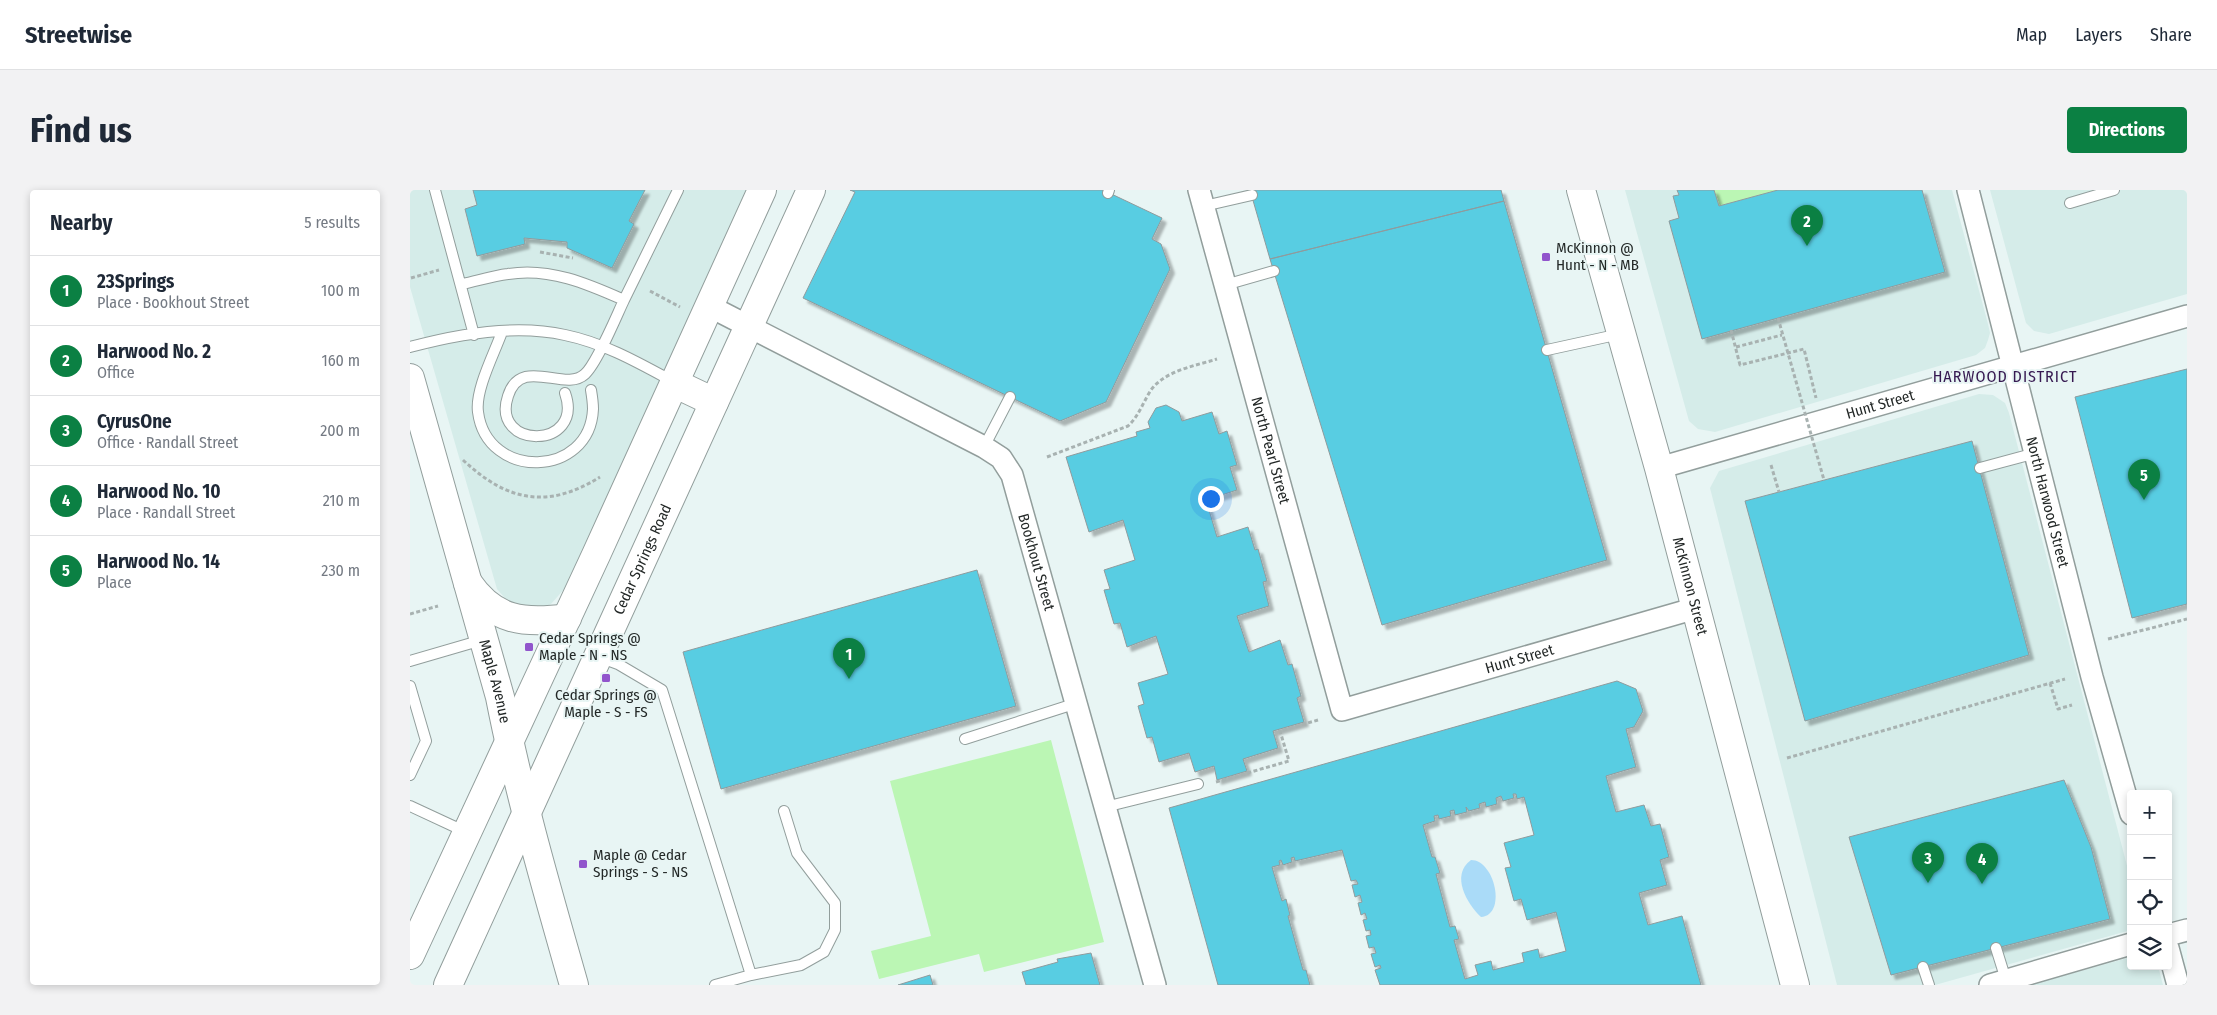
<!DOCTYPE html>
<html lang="en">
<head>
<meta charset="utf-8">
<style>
	body { margin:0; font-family:"Fira Sans Condensed",sans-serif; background:#f2f2f3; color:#1f2937 }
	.controls { position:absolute; right:15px; bottom:15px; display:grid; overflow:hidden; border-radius:5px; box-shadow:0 2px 8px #0003 }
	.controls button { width:45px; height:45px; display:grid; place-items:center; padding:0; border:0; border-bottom:1px solid #e0e1e3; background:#fff; color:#1f2937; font:25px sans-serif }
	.you { position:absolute; left:800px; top:308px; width:18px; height:18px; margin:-12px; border:4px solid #fff; border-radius:50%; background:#1a73e8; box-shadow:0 0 0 8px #1a73e833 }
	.badge { display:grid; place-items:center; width:32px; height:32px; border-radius:50%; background:#0b8043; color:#fff; font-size:16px; font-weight:700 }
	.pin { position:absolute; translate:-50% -41px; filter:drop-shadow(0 1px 2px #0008) }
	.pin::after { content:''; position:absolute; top:26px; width:18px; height:15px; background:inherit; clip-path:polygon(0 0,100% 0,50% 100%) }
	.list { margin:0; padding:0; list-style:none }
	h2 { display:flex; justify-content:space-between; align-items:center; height:65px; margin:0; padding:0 20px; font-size:21px }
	h2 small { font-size:16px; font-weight:400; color:#747a83 }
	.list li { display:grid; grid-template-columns:32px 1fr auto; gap:15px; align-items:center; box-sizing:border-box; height:70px; padding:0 20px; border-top:1px solid #e0e1e3 }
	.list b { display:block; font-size:19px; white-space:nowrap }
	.list p { margin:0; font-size:16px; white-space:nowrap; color:#747a83 }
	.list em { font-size:16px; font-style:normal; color:#747a83 }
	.icon { flex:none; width:28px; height:28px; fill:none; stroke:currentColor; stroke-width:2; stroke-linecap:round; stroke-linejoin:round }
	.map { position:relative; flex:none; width:1777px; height:795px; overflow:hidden; border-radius:5px }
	header { display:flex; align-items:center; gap:30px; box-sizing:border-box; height:70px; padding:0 25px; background:#fff; border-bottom:1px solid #e0e1e3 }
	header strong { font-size:24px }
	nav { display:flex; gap:28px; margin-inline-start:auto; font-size:18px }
	.intro { display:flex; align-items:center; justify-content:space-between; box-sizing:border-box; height:120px; padding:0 30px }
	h1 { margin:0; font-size:35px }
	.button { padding:12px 22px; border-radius:5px; background:#0b8043; color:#fff; font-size:18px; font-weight:700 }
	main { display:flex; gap:30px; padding:0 30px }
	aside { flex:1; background:#fff; border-radius:5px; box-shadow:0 2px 8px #0003 }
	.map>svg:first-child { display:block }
	.built { fill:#d5ece9 }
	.green { fill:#bbf6b4 }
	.water { fill:#aadbf8 }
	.building { fill:#58cde2; stroke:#8f9b9d; fill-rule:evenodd; filter:url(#shadow) }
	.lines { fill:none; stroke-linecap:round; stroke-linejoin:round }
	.lane-casing { stroke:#929e9c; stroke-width:12 }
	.street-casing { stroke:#929e9c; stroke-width:24 }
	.secondary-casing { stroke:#929e9c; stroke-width:30 }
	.path { stroke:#a8b2b1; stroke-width:3; stroke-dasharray:4 2.5; stroke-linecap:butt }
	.lane { stroke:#fff; stroke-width:10 }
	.street { stroke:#fff; stroke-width:21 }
	.secondary { stroke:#fff; stroke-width:28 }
	.path-bridge { stroke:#a8b2b1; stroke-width:3; stroke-dasharray:4 2.5; stroke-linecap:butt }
	.poi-dot { fill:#9155cc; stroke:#e8f5f4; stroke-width:2 }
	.labels { text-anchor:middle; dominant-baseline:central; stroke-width:4; stroke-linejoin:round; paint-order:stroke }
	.poi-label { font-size:15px; fill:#232827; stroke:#e8f5f4; text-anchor:start }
	.street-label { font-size:15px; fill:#232827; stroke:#e8f5f4 }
	.neighbourhood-label { font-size:16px; letter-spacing:1px; fill:#361951; stroke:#e8f5f4 }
</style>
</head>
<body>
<header>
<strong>Streetwise</strong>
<nav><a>Map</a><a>Layers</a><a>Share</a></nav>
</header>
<div class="intro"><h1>Find us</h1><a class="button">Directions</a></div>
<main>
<aside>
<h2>Nearby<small>5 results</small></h2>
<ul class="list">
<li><span class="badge">1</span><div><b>23Springs</b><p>Place · Bookhout Street</p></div><em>100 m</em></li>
<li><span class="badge">2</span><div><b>Harwood No. 2</b><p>Office</p></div><em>160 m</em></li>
<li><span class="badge">3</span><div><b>CyrusOne</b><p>Office · Randall Street</p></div><em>200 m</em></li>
<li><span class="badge">4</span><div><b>Harwood No. 10</b><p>Place · Randall Street</p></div><em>210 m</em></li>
<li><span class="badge">5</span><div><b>Harwood No. 14</b><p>Place</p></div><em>230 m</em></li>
</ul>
</aside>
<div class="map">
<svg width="1777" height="795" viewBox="0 0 1777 795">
	<defs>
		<filter id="shadow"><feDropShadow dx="4.5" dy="4.5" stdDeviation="1" flood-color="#0004"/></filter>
	</defs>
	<rect width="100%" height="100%" fill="#e8f5f4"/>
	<path class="built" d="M0 0H341L156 397 141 414 131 419 100 414 87 399 0 97Z
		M1215 0H1542L1578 134 1580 143 1578 150 1575 158 1566 165 1305 242 1288 239 1279 231Z
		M1580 0H1777V104L1639 144 1624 141 1616 133Z
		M1569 204 1583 205 1595 213 1599 223 1721 691V740L1525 795H1427L1300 298 1309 281Z
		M1721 767V776H1748L1753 795H1620Z"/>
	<path class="green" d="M1304 0H1368L1309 16Z
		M641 550 694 752 574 782 569 764 469 789 461 761 521 746 480 591Z"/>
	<path class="water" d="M1061 670C1085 670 1097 725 1071 727 1057 714 1040 685 1061 670Z"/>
	<path class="building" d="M63 0H235L219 31 224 34 202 78 157 58V52L114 48 115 54 67 66 55 19 67 15Z
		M440 0H693L752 28 742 49 751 54 760 79 696 212 650 231 393 108 445 2Z
		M840 0H1091L1094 11 860 69Z
		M1267 0H1304L1309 16 1368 0H1512L1535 82 1292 149 1259 31 1269 28 1263 6 1269 5Z
		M1094 11 1197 370 972 435 860 69Z
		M1777 179V414L1722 428 1665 207Z
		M756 215 769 222 772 231 802 222 809 244 817 241 827 275 820 277 827 300 796 310 807 347 838 337 845 360 848 359 857 391 853 392 859 416 827 426 839 462 870 450 878 475 882 474 891 506 887 508 894 532 863 541 868 558 833 569 837 581 807 590 804 576 785 582 779 563 749 572 742 547 737 548 728 516 734 514 728 493 758 484 746 446 717 457 710 433 704 434 694 400 700 399 694 380 725 370 713 330 679 342 656 267 727 246 726 242 740 238 738 232 746 218Z
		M1562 251 1619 465 1395 531 1335 311Z
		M567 380 606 516 311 599 273 462Z
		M1207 491 1226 499 1233 521 1224 537 1216 539 1226 577 1196 586 1206 622 1234 615 1241 636 1250 634 1259 667 1250 670 1257 695 1229 703 1238 735 1272 726 1291 795H970L965 780 971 778 970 775 965 777 961 764 966 763 964 757 959 758 956 746 961 745 960 740 956 741 953 730 957 729 955 723 951 725 948 713 952 712 950 705 945 707 942 695 948 694 946 690 941 691 932 660 885 671 884 667 881 668 882 672 873 675 871 670 869 671 870 675 862 677 872 711 876 709 880 725 878 726 893 780H896L900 795H808L759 618ZM1103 604H1106L1107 609 1114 607 1124 645 1094 653 1101 677 1095 678 1104 711 1111 709 1117 730 1146 722 1156 761 1130 768 1128 759 1112 763 1114 772 1083 780 1081 771 1065 775 1068 785 1055 789 1044 750 1049 749 1045 736 1040 737 1026 684 1030 683 1025 667H1022L1013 635 1025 631 1024 626 1028 625 1029 629 1041 626 1040 621 1044 620 1045 625 1057 622 1056 617 1059 621 1070 618 1069 614 1075 612 1076 617 1087 614 1086 608 1091 606 1093 611 1104 608Z
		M1654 590 1681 657 1700 729 1481 785 1439 647Z
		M681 763 690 795H616L612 782 648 772 647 769Z
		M520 785 523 795H488Z"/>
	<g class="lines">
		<defs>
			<path id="lane" d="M25 0 64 145
				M698 3 699 0
				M1660 13 1704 0
				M794 16 842 5
				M52 94C67 91 82 86 98 84 139 77 178 94 214 110 206 127 187 173 175 184 155 203 111 165 98 206 80 260 175 260 155 203
				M815 95 864 81
				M214 110 268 0
				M92 142C84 164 65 200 68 222 77 291 180 288 183 219 183 213 182 206 181 200
				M0 157C48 144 106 134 155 145 194 153 229 173 264 192
				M1137 160 1210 144
				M574 257 600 207
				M1570 278 1626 263
				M189 467 208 474 252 500 341 785 305 795
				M0 471 72 450
				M0 496 16 551 0 585
				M555 549 667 513
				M0 616 56 642
				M695 617 788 594
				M1586 758 1596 790
				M1513 777 1519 795
				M341 785 391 775 414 762 425 740V713L387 663 374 621"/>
			<g id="street">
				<path id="s1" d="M789 0 932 520 1286 418"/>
				<path id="s2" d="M1558 0 1682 487 1721 624"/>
				<path id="s3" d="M299 116 574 257 591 268 602 285 745 795"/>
				<path id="s4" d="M1249 278 1777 126"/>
				<path d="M1758 745 1777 740"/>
				<path d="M1758 758 1768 795"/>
				<path d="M1580 795 1721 754"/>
			</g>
			<g id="secondary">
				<path id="s5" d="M1171 0 1249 278 1385 795"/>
				<path id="s6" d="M0 188 90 507C109 604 137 700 164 795"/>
				<path d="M264 193 304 212"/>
				<path d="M58 393C84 431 114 434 157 428"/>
				<path d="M0 765 186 365 352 0"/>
				<path id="s7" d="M38 795 401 0"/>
			</g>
		</defs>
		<use href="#lane" class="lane-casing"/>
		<use href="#street" class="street-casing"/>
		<use href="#secondary" class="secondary-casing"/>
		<path class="path" d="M130 62 163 68
			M1 88 29 80
			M240 101 270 117
			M1321 140 1330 175 1394 159 1406 208
			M1326 157 1372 145
			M637 267 718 236C729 226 733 212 741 200 756 180 785 176 807 169
			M53 270C97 311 137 320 190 287
			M1361 275 1369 302
			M0 424 28 416
			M1698 449 1777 429
			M1640 493 1648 519 1662 515
			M1377 568 1655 489
			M806 592 879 571 870 541 908 530"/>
		<use href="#lane" class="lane"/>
		<use href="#street" class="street"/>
		<use href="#secondary" class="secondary"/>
		<path class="path-bridge" d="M1368 128 1414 290"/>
	</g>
	<g class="poi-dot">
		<rect x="1131" y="62" width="10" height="10" rx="2.5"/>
		<rect x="114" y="452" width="10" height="10" rx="2.5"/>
		<rect x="191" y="483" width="10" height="10" rx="2.5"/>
		<rect x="168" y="669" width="10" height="10" rx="2.5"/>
	</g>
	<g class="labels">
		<g class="poi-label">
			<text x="1146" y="58">McKinnon @<tspan x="1146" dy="17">Hunt - N - MB</tspan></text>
			<text x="129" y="448">Cedar Springs @<tspan x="129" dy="17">Maple - N - NS</tspan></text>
			<text x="196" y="505" text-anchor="middle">Cedar Springs @<tspan x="196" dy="17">Maple - S - FS</tspan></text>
			<text x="183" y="665">Maple @ Cedar<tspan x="183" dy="17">Springs - S - NS</tspan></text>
		</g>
		<g class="street-label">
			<text stroke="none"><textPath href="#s4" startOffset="230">Hunt Street</textPath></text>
			<text stroke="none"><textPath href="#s1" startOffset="270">North Pearl Street</textPath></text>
			<text stroke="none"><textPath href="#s2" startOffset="322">North Harwood Street</textPath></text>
			<text stroke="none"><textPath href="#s7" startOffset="468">Cedar Springs Road</textPath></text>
			<text stroke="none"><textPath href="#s3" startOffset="440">Bookhout Street</textPath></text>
			<text stroke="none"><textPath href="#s5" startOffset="411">McKinnon Street</textPath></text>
			<text stroke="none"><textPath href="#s1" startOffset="724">Hunt Street</textPath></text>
			<text stroke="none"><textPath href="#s6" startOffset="315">Maple Avenue</textPath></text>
		</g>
		<g class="neighbourhood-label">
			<text x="1595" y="186">HARWOOD DISTRICT</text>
		</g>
	</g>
</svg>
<div class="controls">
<button>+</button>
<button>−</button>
<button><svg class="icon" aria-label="locate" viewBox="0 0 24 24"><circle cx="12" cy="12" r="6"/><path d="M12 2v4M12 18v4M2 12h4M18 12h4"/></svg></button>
<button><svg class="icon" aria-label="layers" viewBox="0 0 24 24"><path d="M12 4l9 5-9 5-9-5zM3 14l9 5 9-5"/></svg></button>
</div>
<div class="you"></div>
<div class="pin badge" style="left:439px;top:489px">1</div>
<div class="pin badge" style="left:1397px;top:56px">2</div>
<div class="pin badge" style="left:1518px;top:693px">3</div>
<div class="pin badge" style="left:1572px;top:694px">4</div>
<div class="pin badge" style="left:1734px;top:310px">5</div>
</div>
</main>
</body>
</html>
